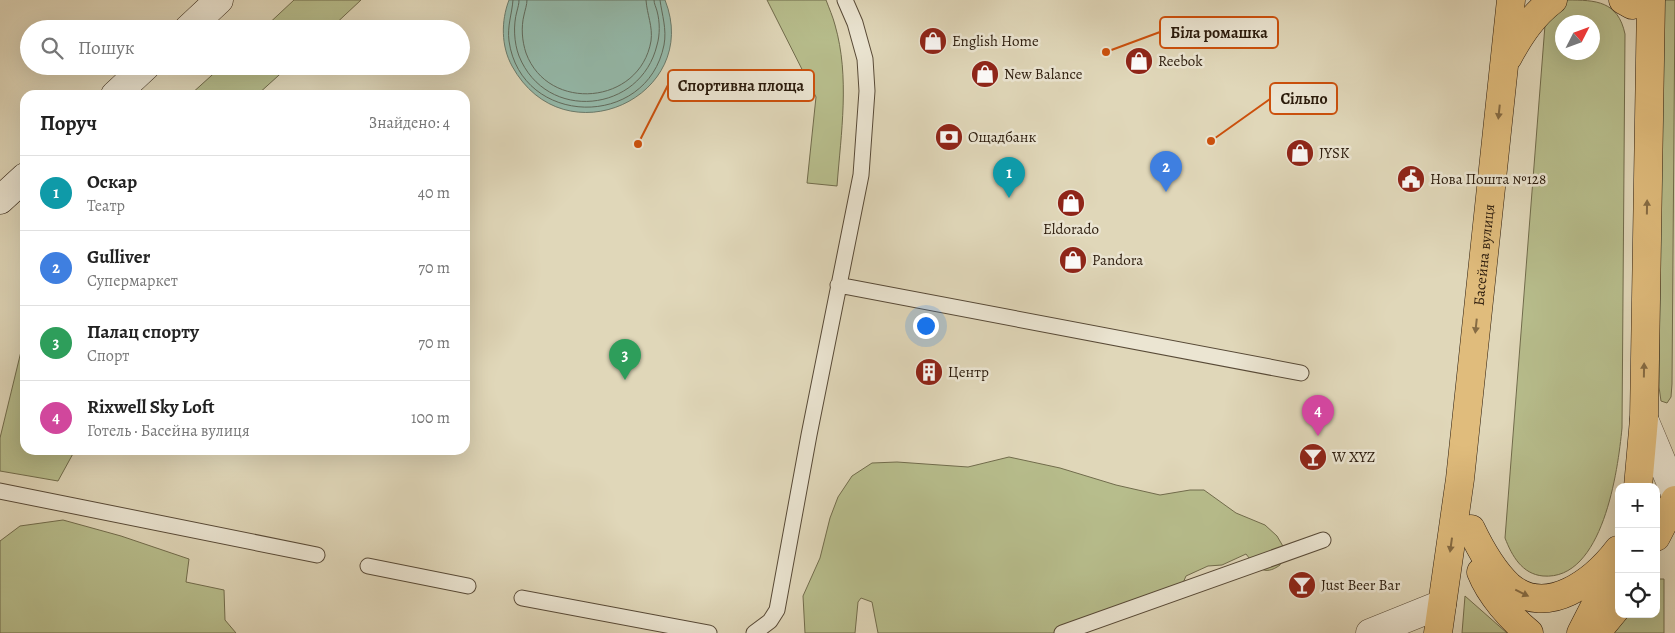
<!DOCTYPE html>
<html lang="uk">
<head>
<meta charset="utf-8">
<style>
	body { margin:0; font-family:Alegreya,serif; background:#f6f6f6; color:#222 }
	.controls { position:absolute; right:15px; bottom:15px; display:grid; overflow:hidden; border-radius:10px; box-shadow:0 5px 20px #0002 }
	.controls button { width:45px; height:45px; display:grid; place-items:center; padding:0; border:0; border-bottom:1px solid #e0e0e0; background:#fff; color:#222; font:25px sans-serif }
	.compass { position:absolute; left:1555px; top:15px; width:45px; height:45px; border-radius:50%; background:#fff; box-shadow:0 5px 20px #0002; rotate:48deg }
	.you { position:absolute; left:925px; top:325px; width:18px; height:18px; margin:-12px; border:4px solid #fff; border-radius:50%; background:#1a73e8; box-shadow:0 0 0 8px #1a73e833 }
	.badge { display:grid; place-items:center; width:32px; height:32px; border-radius:50%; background:#8f2418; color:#fff; font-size:16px; font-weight:700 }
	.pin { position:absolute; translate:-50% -41px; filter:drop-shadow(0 1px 2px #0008) }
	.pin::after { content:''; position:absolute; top:26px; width:18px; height:15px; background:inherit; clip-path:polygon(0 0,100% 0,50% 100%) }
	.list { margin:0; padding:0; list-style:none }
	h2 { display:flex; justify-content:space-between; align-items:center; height:65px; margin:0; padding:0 20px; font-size:21px }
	h2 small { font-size:16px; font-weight:400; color:#767676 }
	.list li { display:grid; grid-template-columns:32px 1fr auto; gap:15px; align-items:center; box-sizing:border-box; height:75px; padding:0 20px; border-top:1px solid #e0e0e0 }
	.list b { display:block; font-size:19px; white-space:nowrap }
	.list p { margin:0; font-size:16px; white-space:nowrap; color:#767676 }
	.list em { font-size:16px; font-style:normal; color:#767676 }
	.icon { flex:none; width:28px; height:28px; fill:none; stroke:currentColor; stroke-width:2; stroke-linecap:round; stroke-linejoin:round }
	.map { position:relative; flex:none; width:1675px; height:633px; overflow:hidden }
	.search { position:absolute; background:#fff; box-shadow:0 5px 20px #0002; left:20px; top:20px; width:450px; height:55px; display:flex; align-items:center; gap:12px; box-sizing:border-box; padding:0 18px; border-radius:28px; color:#767676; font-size:19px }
	.panel { position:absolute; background:#fff; box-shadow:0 5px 20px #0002; left:20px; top:90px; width:450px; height:365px; border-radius:15px }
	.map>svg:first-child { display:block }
	.green { fill:#b7bd8c; stroke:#716c4c; fill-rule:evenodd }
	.water { fill:#94baab; stroke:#6a7a6b }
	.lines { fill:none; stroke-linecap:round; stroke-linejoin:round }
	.shore { stroke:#606a5c; stroke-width:1 }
	.service-casing { stroke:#584a37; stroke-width:17 }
	.minor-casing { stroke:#584a37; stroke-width:29 }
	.tertiary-casing { stroke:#584a37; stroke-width:29 }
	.secondary-casing { stroke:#2b1b0c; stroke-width:29 }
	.primary-casing { stroke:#2b1b0c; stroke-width:29 }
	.service { stroke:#ebe5d2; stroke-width:15 }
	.minor { stroke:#ebe5d2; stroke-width:28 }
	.tertiary { stroke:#ebe5d2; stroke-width:28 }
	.secondary { stroke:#ebe5d2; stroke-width:28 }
	.primary { stroke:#e0bc7c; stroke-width:28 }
	.oneway { fill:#866c44 }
	.labels { text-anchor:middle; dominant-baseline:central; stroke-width:5; stroke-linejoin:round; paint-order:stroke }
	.poi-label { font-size:15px; fill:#2b1b0c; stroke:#ebe5d2; text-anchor:start }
	.street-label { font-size:15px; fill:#2b1b0c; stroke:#ebe5d2 }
	.leader { fill:none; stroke:#cc500c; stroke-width:2 }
	.callout-dot { fill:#cc500c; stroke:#ebe5d2; stroke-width:2 }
	.callout { fill:#ebe5d2; stroke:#cc500c; stroke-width:2 }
	.callout-label { font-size:16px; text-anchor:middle; font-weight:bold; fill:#2b1b0c }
</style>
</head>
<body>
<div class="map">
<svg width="1675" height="633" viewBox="0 0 1675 633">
	<rect width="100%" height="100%" fill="#e0d7b9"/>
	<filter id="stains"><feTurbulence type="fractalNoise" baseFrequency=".004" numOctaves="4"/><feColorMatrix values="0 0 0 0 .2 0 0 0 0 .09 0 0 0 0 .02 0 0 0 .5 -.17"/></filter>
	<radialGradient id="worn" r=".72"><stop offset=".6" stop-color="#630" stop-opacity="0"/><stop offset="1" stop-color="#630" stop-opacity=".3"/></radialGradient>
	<path class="green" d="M294 0H361L330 29H263Z
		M767 0H826C829 8 833 17 835 25 850 77 841 133 837 186L807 183 816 97Z
		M1567 0C1596 0 1618 1 1625 34L1622 428C1618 470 1603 581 1543 576 1522 574 1512 556 1505 538L1545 25 1562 2ZM1562 22H1592V52H1562Z
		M1662 0H1675L1672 384 1671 397 1667 403 1661 401 1659 387Z
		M222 66H289L257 95H190Z
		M25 335V450H75L58 481 0 471V438Z
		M1009 457 1060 468 1116 485 1160 495 1190 490H1204L1236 513 1265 525 1277 536 1284 548 1280 565C1264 577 1256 567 1246 554L1222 565 1208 566 1186 576 1177 597 1063 633H878L872 602 861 598 858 602 855 633H805L803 596 820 558 830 518 838 497 852 476 872 463 897 462 968 467Z
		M63 520 121 536 189 559 186 582 224 590 225 620 236 633H0V541L20 526Z
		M1656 579H1664V633H1612L1625 614H1656Z
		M1465 596 1507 633H1462Z"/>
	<path class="water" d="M509 0H665C703 96 564 161 512 66 501 46 501 21 509 0Z"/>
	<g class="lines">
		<path class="shore" d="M513 0C512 14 507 26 509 41 521 127 647 130 664 45 667 29 662 15 660 0
			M519 0C519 4 518 7 517 11 513 25 514 43 519 56 546 123 641 113 657 45 660 35 660 22 657 11 656 7 654 4 654 0
			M527 0C527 5 525 10 524 15 521 27 522 41 526 53 548 113 640 105 651 41 653 26 647 15 646 0"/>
		<defs>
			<path id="service" d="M838 285 1301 373
				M0 491 317 555
				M368 566 468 586
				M522 598 709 633
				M754 633 770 621 777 610 809 435 861 175 867 91 865 59 855 23 845 0
				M1062 633 1323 540"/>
			<path id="minor" d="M1370 633 1442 604"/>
			<path id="tertiary" d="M1644 419 1675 493"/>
			<path id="secondary" d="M188 29 219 0
				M115 95 146 66
				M0 200 25 177"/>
			<g id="primary">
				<path d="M1623 0 1632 5"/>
				<path d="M1508 57C1520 35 1533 15 1553 0"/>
				<path d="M1638 487 1644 419 1651 0"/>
				<path d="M1471 529C1481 550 1492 570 1509 586 1547 619 1595 580 1618 550"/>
				<path d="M1656 537 1675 500"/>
				<path d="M1481 572C1490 595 1511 618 1529 633"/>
				<path id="s1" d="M1438 633 1460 479 1511 0"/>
				<path d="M1581 633 1605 586 1615 560"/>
				<path d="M1596 633 1619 605"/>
			</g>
		</defs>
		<use href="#service" class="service-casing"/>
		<use href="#minor" class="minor-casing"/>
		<use href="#tertiary" class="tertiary-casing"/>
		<use href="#secondary" class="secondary-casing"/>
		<use href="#primary" class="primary-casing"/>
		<use href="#service" class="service"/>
		<use href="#minor" class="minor"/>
		<use href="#tertiary" class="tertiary"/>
		<use href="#secondary" class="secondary"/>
		<use href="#primary" class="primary"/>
	</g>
	<defs><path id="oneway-solid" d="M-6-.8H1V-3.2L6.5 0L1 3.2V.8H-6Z" transform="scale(1.25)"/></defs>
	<g class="oneway">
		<use href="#oneway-solid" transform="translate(1499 112) rotate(96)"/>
		<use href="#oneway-solid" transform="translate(1647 207) rotate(-89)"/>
		<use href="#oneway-solid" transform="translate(1476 326) rotate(96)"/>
		<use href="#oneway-solid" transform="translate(1644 370) rotate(-89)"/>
		<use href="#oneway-solid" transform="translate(1451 545) rotate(98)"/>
		<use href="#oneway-solid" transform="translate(1522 593) rotate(26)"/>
	</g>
	<defs>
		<symbol id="shop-disc" viewBox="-11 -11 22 22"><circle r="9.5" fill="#8f2418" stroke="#ebe5d2"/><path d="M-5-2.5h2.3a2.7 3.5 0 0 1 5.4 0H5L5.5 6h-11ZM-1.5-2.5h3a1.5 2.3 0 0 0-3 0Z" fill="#fff"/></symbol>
		<symbol id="bank-disc" viewBox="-11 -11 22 22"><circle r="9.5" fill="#8f2418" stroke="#ebe5d2"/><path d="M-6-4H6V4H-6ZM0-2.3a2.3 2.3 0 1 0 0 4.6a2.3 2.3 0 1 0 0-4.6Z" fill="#fff"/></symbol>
		<symbol id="civic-disc" viewBox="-11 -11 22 22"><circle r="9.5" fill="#8f2418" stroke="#ebe5d2"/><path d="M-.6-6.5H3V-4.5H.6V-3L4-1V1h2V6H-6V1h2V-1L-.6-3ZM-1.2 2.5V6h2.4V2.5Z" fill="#fff"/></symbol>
		<symbol id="building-disc" viewBox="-11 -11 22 22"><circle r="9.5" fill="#8f2418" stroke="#ebe5d2"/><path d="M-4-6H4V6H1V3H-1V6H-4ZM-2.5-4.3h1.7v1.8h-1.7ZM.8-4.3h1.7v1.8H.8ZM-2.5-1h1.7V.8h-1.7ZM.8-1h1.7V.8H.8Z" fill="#fff"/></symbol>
		<symbol id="bar-disc" viewBox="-11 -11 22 22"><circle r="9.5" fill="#8f2418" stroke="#ebe5d2"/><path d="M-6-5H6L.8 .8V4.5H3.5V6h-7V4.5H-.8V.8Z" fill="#fff"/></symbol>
	</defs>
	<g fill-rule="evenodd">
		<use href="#shop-disc" x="917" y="25" width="32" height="32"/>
		<use href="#shop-disc" x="1123" y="45" width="32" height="32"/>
		<use href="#shop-disc" x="969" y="58" width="32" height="32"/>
		<use href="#bank-disc" x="933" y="121" width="32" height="32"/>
		<use href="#shop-disc" x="1284" y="137" width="32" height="32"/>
		<use href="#civic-disc" x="1395" y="163" width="32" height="32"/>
		<use href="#shop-disc" x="1055" y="187" width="32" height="32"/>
		<use href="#shop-disc" x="1057" y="244" width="32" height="32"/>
		<use href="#building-disc" x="913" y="356" width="32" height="32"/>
		<use href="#bar-disc" x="1297" y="441" width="32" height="32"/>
		<use href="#bar-disc" x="1286" y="569" width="32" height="32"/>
	</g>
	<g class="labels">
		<g class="poi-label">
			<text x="952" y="41">English Home</text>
			<text x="1158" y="61">Reebok</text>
			<text x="1004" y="74">New Balance</text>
			<text x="968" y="137">Ощадбанк</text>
			<text x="1319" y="153">JYSK</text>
			<text x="1430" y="179">Нова Пошта №128</text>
			<text x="1071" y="229" text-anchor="middle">Eldorado</text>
			<text x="1092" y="260">Pandora</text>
			<text x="948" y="372">Центр</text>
			<text x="1332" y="457">W XYZ</text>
			<text x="1321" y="585">Just Beer Bar</text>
		</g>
		<g class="street-label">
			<text stroke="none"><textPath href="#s1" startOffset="381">Басейна вулиця</textPath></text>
		</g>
	</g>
	<path class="leader" d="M1106 52L1160 32M638 144L668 85M1211 141L1270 99"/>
	<g class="callout-dot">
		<circle cx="1106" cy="52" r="5"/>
		<circle cx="638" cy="144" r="5"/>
		<circle cx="1211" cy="141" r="5"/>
	</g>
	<g class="callout">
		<rect x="1160" y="17" width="118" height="31" rx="5"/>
		<rect x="668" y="70" width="146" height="31" rx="5"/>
		<rect x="1270" y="83" width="67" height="31" rx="5"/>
	</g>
	<g class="callout-label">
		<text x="1219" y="38">Біла ромашка</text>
		<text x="741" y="91">Спортивна площа</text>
		<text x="1304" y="104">Сільпо</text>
	</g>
	<rect width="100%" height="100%" filter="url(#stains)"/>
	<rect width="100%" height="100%" fill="url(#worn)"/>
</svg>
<div class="controls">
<button>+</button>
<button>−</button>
<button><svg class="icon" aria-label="locate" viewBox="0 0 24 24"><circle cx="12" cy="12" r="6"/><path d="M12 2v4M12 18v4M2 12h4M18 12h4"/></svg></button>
</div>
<svg class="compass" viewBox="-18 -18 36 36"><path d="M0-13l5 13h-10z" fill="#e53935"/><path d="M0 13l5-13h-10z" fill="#767676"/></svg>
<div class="you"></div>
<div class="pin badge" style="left:1009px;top:198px;background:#0f9aa8">1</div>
<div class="pin badge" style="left:1166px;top:192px;background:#3f7fe0">2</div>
<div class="pin badge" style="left:625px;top:380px;background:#2e9e5b">3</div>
<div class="pin badge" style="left:1318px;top:436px;background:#d1479c">4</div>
<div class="search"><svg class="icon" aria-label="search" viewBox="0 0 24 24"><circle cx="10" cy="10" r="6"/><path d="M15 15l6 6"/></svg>Пошук</div>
<section class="panel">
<h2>Поруч<small>Знайдено: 4</small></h2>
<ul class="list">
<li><span class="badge" style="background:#0f9aa8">1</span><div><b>Оскар</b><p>Театр</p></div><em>40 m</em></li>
<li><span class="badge" style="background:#3f7fe0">2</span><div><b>Gulliver</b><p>Супермаркет</p></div><em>70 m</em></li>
<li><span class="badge" style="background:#2e9e5b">3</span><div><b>Палац спорту</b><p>Спорт</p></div><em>70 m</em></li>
<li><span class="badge" style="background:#d1479c">4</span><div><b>Rixwell Sky Loft</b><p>Готель · Басейна вулиця</p></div><em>100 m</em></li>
</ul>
</section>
</div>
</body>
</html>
